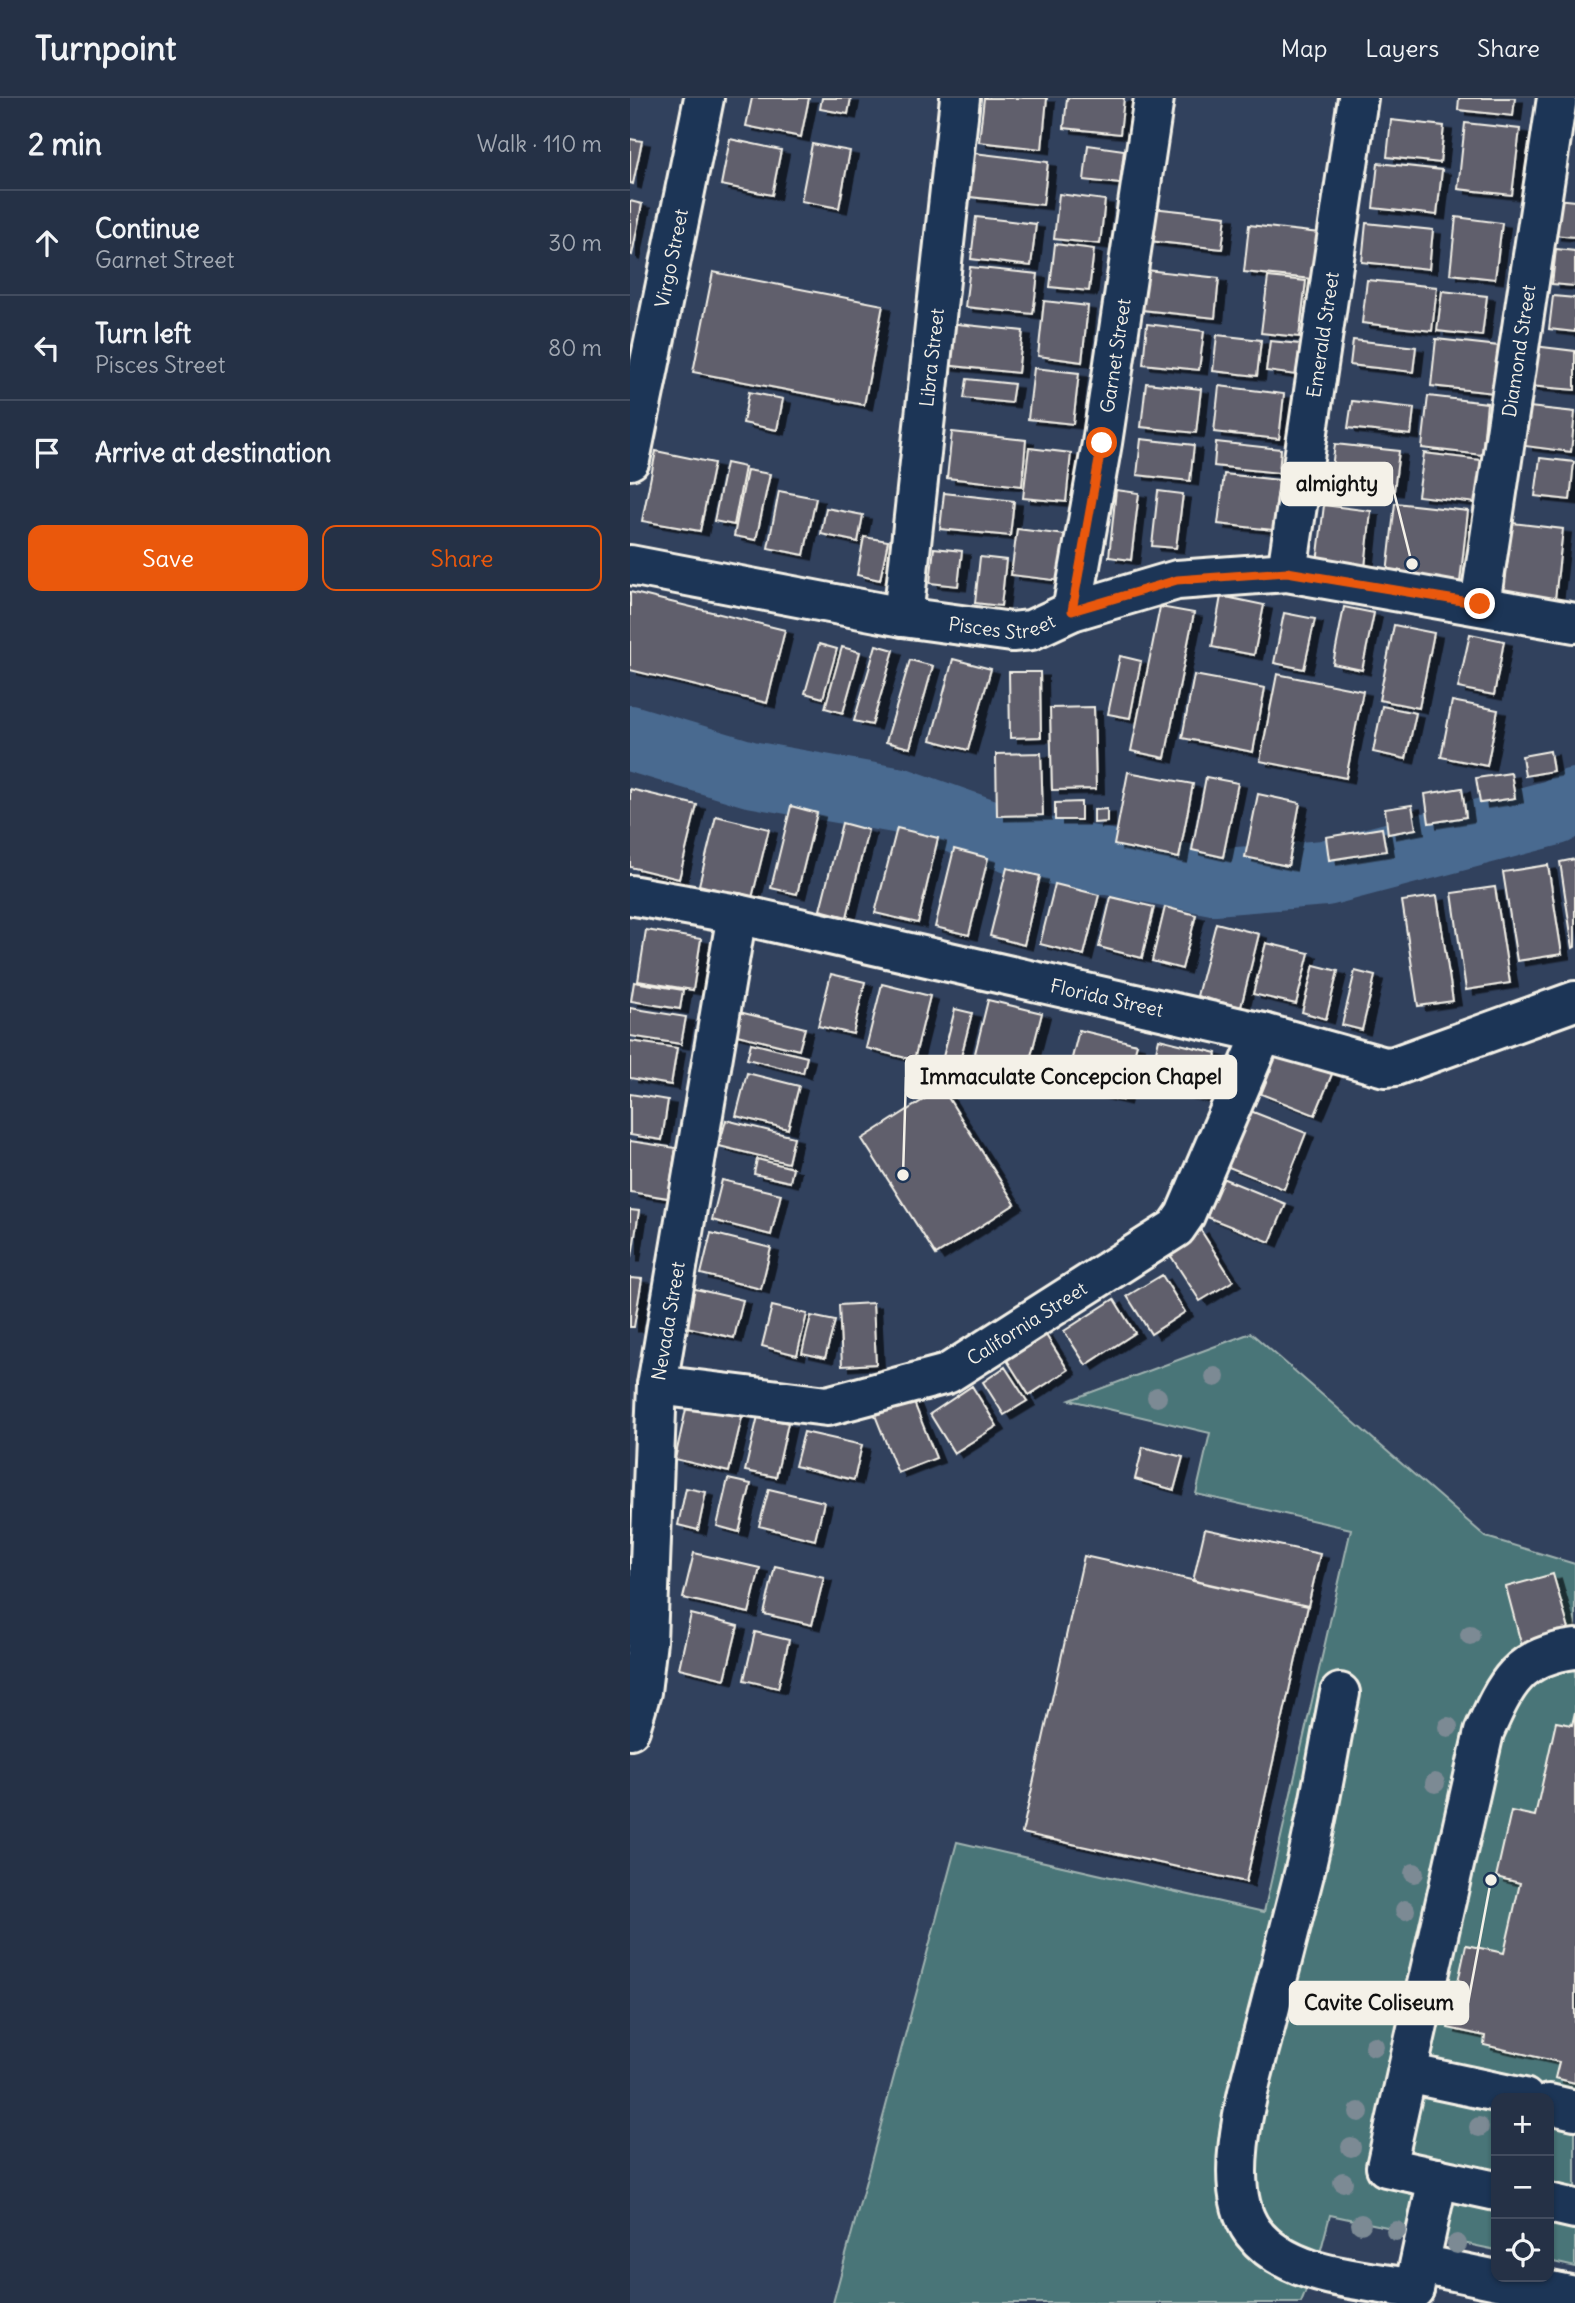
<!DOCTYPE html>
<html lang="en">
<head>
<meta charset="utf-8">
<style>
	body { margin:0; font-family:Delius,sans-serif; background:#313d51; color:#f1f3f6 }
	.controls { position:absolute; right:21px; bottom:21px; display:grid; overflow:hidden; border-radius:14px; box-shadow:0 2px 5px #0004 }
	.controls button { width:63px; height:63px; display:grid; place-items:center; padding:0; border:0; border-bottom:2px solid #424c5f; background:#253146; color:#f1f3f6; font:35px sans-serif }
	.stop { position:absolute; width:21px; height:21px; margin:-16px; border:5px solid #ea580c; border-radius:50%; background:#fff }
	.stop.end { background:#ea580c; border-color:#fff; box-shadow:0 2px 7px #0008 }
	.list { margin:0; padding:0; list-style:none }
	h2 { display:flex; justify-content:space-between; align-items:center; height:91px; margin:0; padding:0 28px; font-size:30px }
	h2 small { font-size:23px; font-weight:400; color:#a3a9b3 }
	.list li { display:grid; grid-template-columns:46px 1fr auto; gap:21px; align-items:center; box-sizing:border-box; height:105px; padding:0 28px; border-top:2px solid #424c5f }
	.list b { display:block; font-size:26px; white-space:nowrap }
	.list p { margin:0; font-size:23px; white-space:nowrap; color:#a3a9b3 }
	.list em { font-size:23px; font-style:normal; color:#a3a9b3 }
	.actions { display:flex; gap:14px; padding:21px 28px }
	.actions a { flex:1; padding:16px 0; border:2px solid #ea580c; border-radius:14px; text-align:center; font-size:24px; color:#ea580c }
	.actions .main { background:#ea580c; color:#fff }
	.icon { flex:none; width:38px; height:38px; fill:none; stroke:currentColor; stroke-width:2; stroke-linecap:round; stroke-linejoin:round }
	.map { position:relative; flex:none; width:945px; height:2205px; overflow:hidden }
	header { display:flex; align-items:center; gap:42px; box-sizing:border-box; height:98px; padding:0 35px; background:#253146; border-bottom:2px solid #424c5f }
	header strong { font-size:33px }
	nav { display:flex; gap:38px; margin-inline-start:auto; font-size:24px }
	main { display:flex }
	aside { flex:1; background:#253146 }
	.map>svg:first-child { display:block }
	.green { fill:#4a7478; stroke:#9fb2b0; stroke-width:2 }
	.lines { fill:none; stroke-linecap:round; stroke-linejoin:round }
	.river { stroke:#4a6a90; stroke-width:66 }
	.building { fill:#615e6c; stroke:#f4f1e8; stroke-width:2; filter:url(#shadow) }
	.minor-casing { stroke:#f4f1e8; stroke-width:44 }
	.minor { stroke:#1d3557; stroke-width:38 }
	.tree { fill:#7b8a94 }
	.route { stroke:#ea580c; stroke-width:9 }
	.labels { text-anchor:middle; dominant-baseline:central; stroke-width:5; stroke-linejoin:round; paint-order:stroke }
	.street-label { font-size:19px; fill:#f4f1e8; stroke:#1d3557 }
	.leader { fill:none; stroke:#f4f1e8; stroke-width:2.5 }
	.callout-dot { fill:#f4f1e8; stroke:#1d3557; stroke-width:2.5 }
	.callout { fill:#f4f1e8; stroke:#f4f1e8; stroke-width:2.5 }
	.callout-label { font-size:21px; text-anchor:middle; font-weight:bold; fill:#111 }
</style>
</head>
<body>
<header>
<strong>Turnpoint</strong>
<nav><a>Map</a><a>Layers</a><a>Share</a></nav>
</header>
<main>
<aside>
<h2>2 min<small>Walk · 110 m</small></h2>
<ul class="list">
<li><svg class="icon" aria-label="ahead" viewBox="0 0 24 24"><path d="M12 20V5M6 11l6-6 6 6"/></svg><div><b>Continue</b><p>Garnet Street</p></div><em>30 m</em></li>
<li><svg class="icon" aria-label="left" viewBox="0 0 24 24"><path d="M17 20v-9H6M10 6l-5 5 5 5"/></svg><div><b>Turn left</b><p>Pisces Street</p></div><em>80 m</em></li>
<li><svg class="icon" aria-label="arrive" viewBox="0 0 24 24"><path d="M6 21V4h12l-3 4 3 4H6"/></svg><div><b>Arrive at destination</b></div></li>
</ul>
<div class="actions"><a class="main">Save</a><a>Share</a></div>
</aside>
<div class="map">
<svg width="945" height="2205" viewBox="0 0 945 2205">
	<defs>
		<filter id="shadow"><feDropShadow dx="8" dy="4.5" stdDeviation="0" flood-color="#0009"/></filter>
	</defs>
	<rect width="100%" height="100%" fill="#31415d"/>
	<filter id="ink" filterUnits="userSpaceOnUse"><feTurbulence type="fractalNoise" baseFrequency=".0143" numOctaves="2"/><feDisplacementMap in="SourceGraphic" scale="14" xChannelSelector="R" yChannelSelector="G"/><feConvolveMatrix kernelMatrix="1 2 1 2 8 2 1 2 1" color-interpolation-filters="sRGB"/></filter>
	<g filter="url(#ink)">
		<path class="green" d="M621 1235 856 1439 945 1466V2169L919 2163V2000H866V2152L700 2117 688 2163 671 2205H203L327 1744 634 1814 721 1431 566 1396 580 1335 440 1302Z"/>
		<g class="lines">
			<path class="river" d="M0 640 120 676 271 703 400 749 584 784 695 775 926 714 945 703"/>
		</g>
		<path class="building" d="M122 0H179L171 39 116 28Z
			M192 0H221L218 16 190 11Z
			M354 0H417L412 51 349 44Z
			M437 0H494L490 36 434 30Z
			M829 0H885L883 18 828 12Z
			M761 22 814 28 810 65 757 59Z
			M835 25 890 31 882 97 828 91Z
			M0 41 12 43 3 86 0 85Z
			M100 41 151 52 142 97 91 87Z
			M182 46 220 53 209 110 171 103Z
			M458 47 494 52 490 86 454 82Z
			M344 55 418 64 413 107 340 99Z
			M748 65 812 72 807 117 743 110Z
			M429 96 475 102 470 146 424 141Z
			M926 101 945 103V139L923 137Z
			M0 103 12 106 2 157 0 156Z
			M522 110 596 118 592 151 519 143Z
			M346 119 406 126 401 168 341 161Z
			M826 119 872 125 865 181 820 176Z
			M736 125 803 132 799 171 732 164Z
			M619 127 698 136 692 182 614 174Z
			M425 146 464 151 459 193 420 189Z
			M926 151 945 153V188L922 186Z
			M340 169 408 176 403 216 335 209Z
			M516 172 589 180 585 220 512 212Z
			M83 174 253 207 234 307 63 274Z
			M638 179 676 183 669 239 631 235Z
			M737 182 807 189 802 233 732 225Z
			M812 193 857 198 852 238 807 233Z
			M923 198 945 200V234L919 231Z
			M414 203 458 208 452 264 408 258Z
			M318 225 393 233 388 275 314 267Z
			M517 226 574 233 569 272 513 266Z
			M587 237 631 242 627 278 583 273Z
			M806 241 869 248 864 295 801 288Z
			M723 242 786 249 783 274 720 267Z
			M640 243 670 246 666 277 636 273Z
			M904 248 945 253V292L899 288Z
			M404 270 449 275 443 326 398 321Z
			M337 281 384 286 381 305 334 300Z
			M516 285 571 291 566 335 511 329Z
			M589 288 654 296 649 341 584 334Z
			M119 294 153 301 147 332 113 325Z
			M798 298 857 305 852 357 792 350Z
			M722 303 784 310 781 337 718 330Z
			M899 309 945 314 941 354 895 348Z
			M322 334 396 342 392 388 317 380Z
			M511 341 564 347 560 383 507 377Z
			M586 344 651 351 649 375 584 368Z
			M705 346 769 353 764 393 700 386Z
			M399 350 441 355 436 404 393 400Z
			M26 353 84 365 70 433 12 423Z
			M794 355 851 362 846 405 788 398Z
			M910 360 944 364 940 402 905 398Z
			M96 365 115 369 104 427 84 423Z
			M117 372 140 376 126 442 104 438Z
			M594 376 649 382 643 432 588 426Z
			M486 392 509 395 501 462 479 459Z
			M149 393 186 400 174 457 138 450Z
			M528 393 553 396 546 450 522 448Z
			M314 395 384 403 380 438 310 431Z
			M765 405 838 413 830 484 757 476Z
			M694 407 741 413 734 479 686 473Z
			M196 410 233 417 228 444 191 436Z
			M882 425 933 431 925 501 874 495Z
			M387 431 436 437 431 483 381 477Z
			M234 439 258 443 250 482 227 477Z
			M304 450 332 453 328 488 300 485Z
			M350 459 376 462 371 508 345 505Z
			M0 494 155 532 137 605 0 572Z
			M591 498 634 507 624 557 582 549Z
			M530 509 564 515 535 660 501 653Z
			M714 509 744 515 732 572 703 566Z
			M654 515 685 521 674 571 644 565Z
			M764 527 804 535 789 610 749 602Z
			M840 536 874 543 864 597 828 590Z
			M189 546 207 551 193 600 175 595Z
			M246 547 264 552 242 627 224 623Z
			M212 549 230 554 213 615 195 610Z
			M490 558 511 563 500 620 478 616Z
			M323 561 361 571 338 652 301 642Z
			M280 562 303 568 280 650 256 644Z
			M379 574H410L411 639 380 640Z
			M647 576 733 593 716 680 630 663Z
			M564 577 635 590 623 654 552 640Z
			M822 603 868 612 857 668 811 659Z
			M752 608 786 615 776 661 743 654Z
			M464 609 466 691 422 692 420 610Z
			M920 653 923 673 895 678 892 658Z
			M411 655 413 717 367 718 366 656Z
			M498 674 563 686 549 760 484 747Z
			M881 675 885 700 850 705 846 680Z
			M576 679 608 685 593 759 562 752Z
			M832 690 836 719 799 725 795 696Z
			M0 691 67 707 49 781 0 769Z
			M628 696 670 705 658 768 615 759Z
			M451 704V722H425V705Z
			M782 707 786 731 758 736 755 711Z
			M161 708 187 715 167 796 141 790Z
			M477 711V724L464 725V712Z
			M86 718 139 731 122 800 69 787Z
			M212 725 238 732 217 819 190 812Z
			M267 730 308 740 288 825 245 815Z
			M752 730 756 753 699 762 696 739Z
			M324 751 358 760 339 837 305 829Z
			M945 761V849L943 850 930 764Z
			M918 767 932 856 887 863 873 774Z
			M377 770 410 778 394 847 360 838Z
			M425 786 469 797 454 857 410 846Z
			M865 789 880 885 836 892 822 795Z
			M807 798 823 903 788 908 772 803Z
			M481 799 524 809 512 860 469 849Z
			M535 809 566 817 552 871 522 863Z
			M586 825 629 836 611 909 567 898Z
			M16 832 71 841 63 892 8 883Z
			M636 845 679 855 666 906 623 896Z
			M684 867 708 873 696 921 672 914Z
			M725 873 745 878 732 932 712 927Z
			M201 876 235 884 223 936 188 928Z
			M4 884 53 892 50 911 1 903Z
			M252 886 300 898 284 962 236 950Z
			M358 902 412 915 392 993 339 980Z
			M0 910 56 919 51 946 0 938Z
			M97 911 175 930 169 952 91 933Z
			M325 911 342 915 330 963 313 959Z
			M449 932 507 946 492 1002 435 988Z
			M529 941 587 955 575 1001 518 987Z
			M0 943 47 950 41 987 0 980Z
			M121 945 177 959 173 975 117 961Z
			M648 954 702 976 685 1017 631 996Z
			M117 975 169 988 158 1031 106 1018Z
			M312 990 385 1106 306 1157 232 1041Z
			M0 996 38 1002 32 1042 0 1037Z
			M618 1012 676 1035 654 1091 596 1068Z
			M96 1022 164 1039 158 1065 89 1048Z
			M0 1043 46 1050 38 1100 0 1094Z
			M127 1061 163 1070 160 1084 124 1076Z
			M592 1080 656 1106 640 1144 577 1119Z
			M92 1082 151 1096 141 1137 82 1122Z
			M0 1112 9 1113 2 1158H0Z
			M570 1131 603 1183 570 1203 537 1152Z
			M81 1135 141 1150 131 1191 71 1176Z
			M532 1177 555 1214 521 1236 497 1198Z
			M0 1180 12 1181 4 1229H0Z
			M57 1189 113 1202 104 1240 48 1227Z
			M484 1201 505 1235 456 1267 434 1233Z
			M243 1205 246 1266 212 1268 209 1207Z
			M142 1208 177 1216 167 1257 132 1248Z
			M181 1218 205 1223 195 1260 172 1255Z
			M414 1234 438 1272 399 1297 375 1259Z
			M375 1269 397 1303 374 1317 353 1284Z
			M342 1288 367 1328 324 1355 300 1316Z
			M58 1302 113 1315 99 1374 45 1361Z
			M283 1302 306 1360 268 1375 245 1317Z
			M128 1318 158 1325 146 1379 115 1373Z
			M174 1334 232 1347 224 1382 165 1368Z
			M513 1349 553 1359 544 1392 505 1381Z
			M98 1381 121 1386 109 1434 87 1428Z
			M56 1390 76 1394 68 1432 48 1427Z
			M139 1391 194 1404 185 1442 129 1428Z
			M575 1431 690 1456 678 1508 563 1483Z
			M64 1455 130 1470 119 1515 53 1500Z
			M454 1458 678 1508 616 1784 392 1735Z
			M145 1468 194 1479 182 1527 134 1516Z
			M923 1476 940 1535 892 1549 876 1489Z
			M61 1516 108 1528 95 1581 49 1570Z
			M125 1534 159 1542 148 1590 114 1582Z
			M945 1614V1985L925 1980 929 1964 854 1947 855 1938 818 1930 836 1847 874 1855 890 1785 866 1779 881 1713 905 1718 926 1624 942 1627Z"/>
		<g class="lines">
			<defs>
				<g id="minor">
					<path id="s1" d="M0 362 74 0"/>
					<path id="s2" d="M0 467 273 519 382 534 401 532 442 513 547 482 657 474 945 525"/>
					<path id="s3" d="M657 474 728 0"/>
					<path id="s4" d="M850 506 927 0"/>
					<path id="s5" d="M442 513 472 345 524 0"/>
					<path id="s6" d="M273 519 330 0"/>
					<path id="s7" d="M0 797 107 816 633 935 755 969 765 968 945 903"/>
					<path id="s8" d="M27 1287 197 1308 317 1276 546 1130 555 1117 633 935"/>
					<path d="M710 1595C698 1654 689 1714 675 1772 663 1820 650 1869 638 1917 625 1972 585 2083 623 2134 658 2180 731 2181 784 2191"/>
					<path id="s9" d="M0 1631 11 1594 17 1543 27 1287 107 816"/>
					<path d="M777 1975 854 1634C876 1585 888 1558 945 1551"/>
					<path d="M919 2006 945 2012"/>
					<path d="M866 2093 756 2069 777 1975 894 2000"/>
					<path d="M919 2105 945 2111"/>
					<path d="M790 2166 945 2198"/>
					<path d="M784 2191 808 2080"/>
				</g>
			</defs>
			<use href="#minor" class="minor-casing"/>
			<use href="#minor" class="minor"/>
		</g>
		<g class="tree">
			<circle cx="585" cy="1279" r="10"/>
			<circle cx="527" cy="1299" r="10"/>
			<circle cx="840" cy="1537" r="10"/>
			<circle cx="818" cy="1629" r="10"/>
			<circle cx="805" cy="1685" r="10"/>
			<circle cx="784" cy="1775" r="10"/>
			<circle cx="775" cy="1812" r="10"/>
			<circle cx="744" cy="1948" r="10"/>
			<circle cx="729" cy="2014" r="10"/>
			<circle cx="849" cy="2029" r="10"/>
			<circle cx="721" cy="2049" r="10"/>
			<circle cx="713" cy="2084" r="10"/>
			<circle cx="731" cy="2126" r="10"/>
			<circle cx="766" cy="2133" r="10"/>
			<circle cx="827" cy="2146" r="10"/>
		</g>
	</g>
	<g class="lines" filter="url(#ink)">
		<path class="route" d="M472 345 442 513 547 482 657 474 850 506"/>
	</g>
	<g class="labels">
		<g class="street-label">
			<text stroke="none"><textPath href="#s1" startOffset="206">Virgo Street</textPath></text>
			<text stroke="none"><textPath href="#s3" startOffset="240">Emerald Street</textPath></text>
			<text stroke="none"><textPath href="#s4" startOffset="256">Diamond Street</textPath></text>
			<text stroke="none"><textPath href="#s5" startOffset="259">Garnet Street</textPath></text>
			<text stroke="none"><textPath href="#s6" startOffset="261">Libra Street</textPath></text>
			<text stroke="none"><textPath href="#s2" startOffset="378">Pisces Street</textPath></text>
			<text stroke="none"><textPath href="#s7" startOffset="488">Florida Street</textPath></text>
			<text stroke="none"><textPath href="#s9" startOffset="411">Nevada Street</textPath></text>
			<text stroke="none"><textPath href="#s8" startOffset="390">California Street</textPath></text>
		</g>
	</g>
	<path class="leader" d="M782 466L762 386M273 1077L276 979M861 1782L838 1905"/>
	<g class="callout-dot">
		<circle cx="782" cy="466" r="7"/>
		<circle cx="273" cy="1077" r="7"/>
		<circle cx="861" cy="1782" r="7"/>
	</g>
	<g class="callout">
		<rect x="652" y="365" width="110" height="42" rx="7"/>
		<rect x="276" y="958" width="330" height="42" rx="7"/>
		<rect x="660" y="1884" width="178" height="42" rx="7"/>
	</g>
	<g class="callout-label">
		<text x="707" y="393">almighty</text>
		<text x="441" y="986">Immaculate Concepcion Chapel</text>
		<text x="749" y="1912">Cavite Coliseum</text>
	</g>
</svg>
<div class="controls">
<button>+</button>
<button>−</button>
<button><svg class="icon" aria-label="locate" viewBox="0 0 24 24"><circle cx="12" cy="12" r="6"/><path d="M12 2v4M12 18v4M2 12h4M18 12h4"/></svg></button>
</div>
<div class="stop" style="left:472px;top:345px"></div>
<div class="stop end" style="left:850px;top:506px"></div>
</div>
</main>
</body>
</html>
